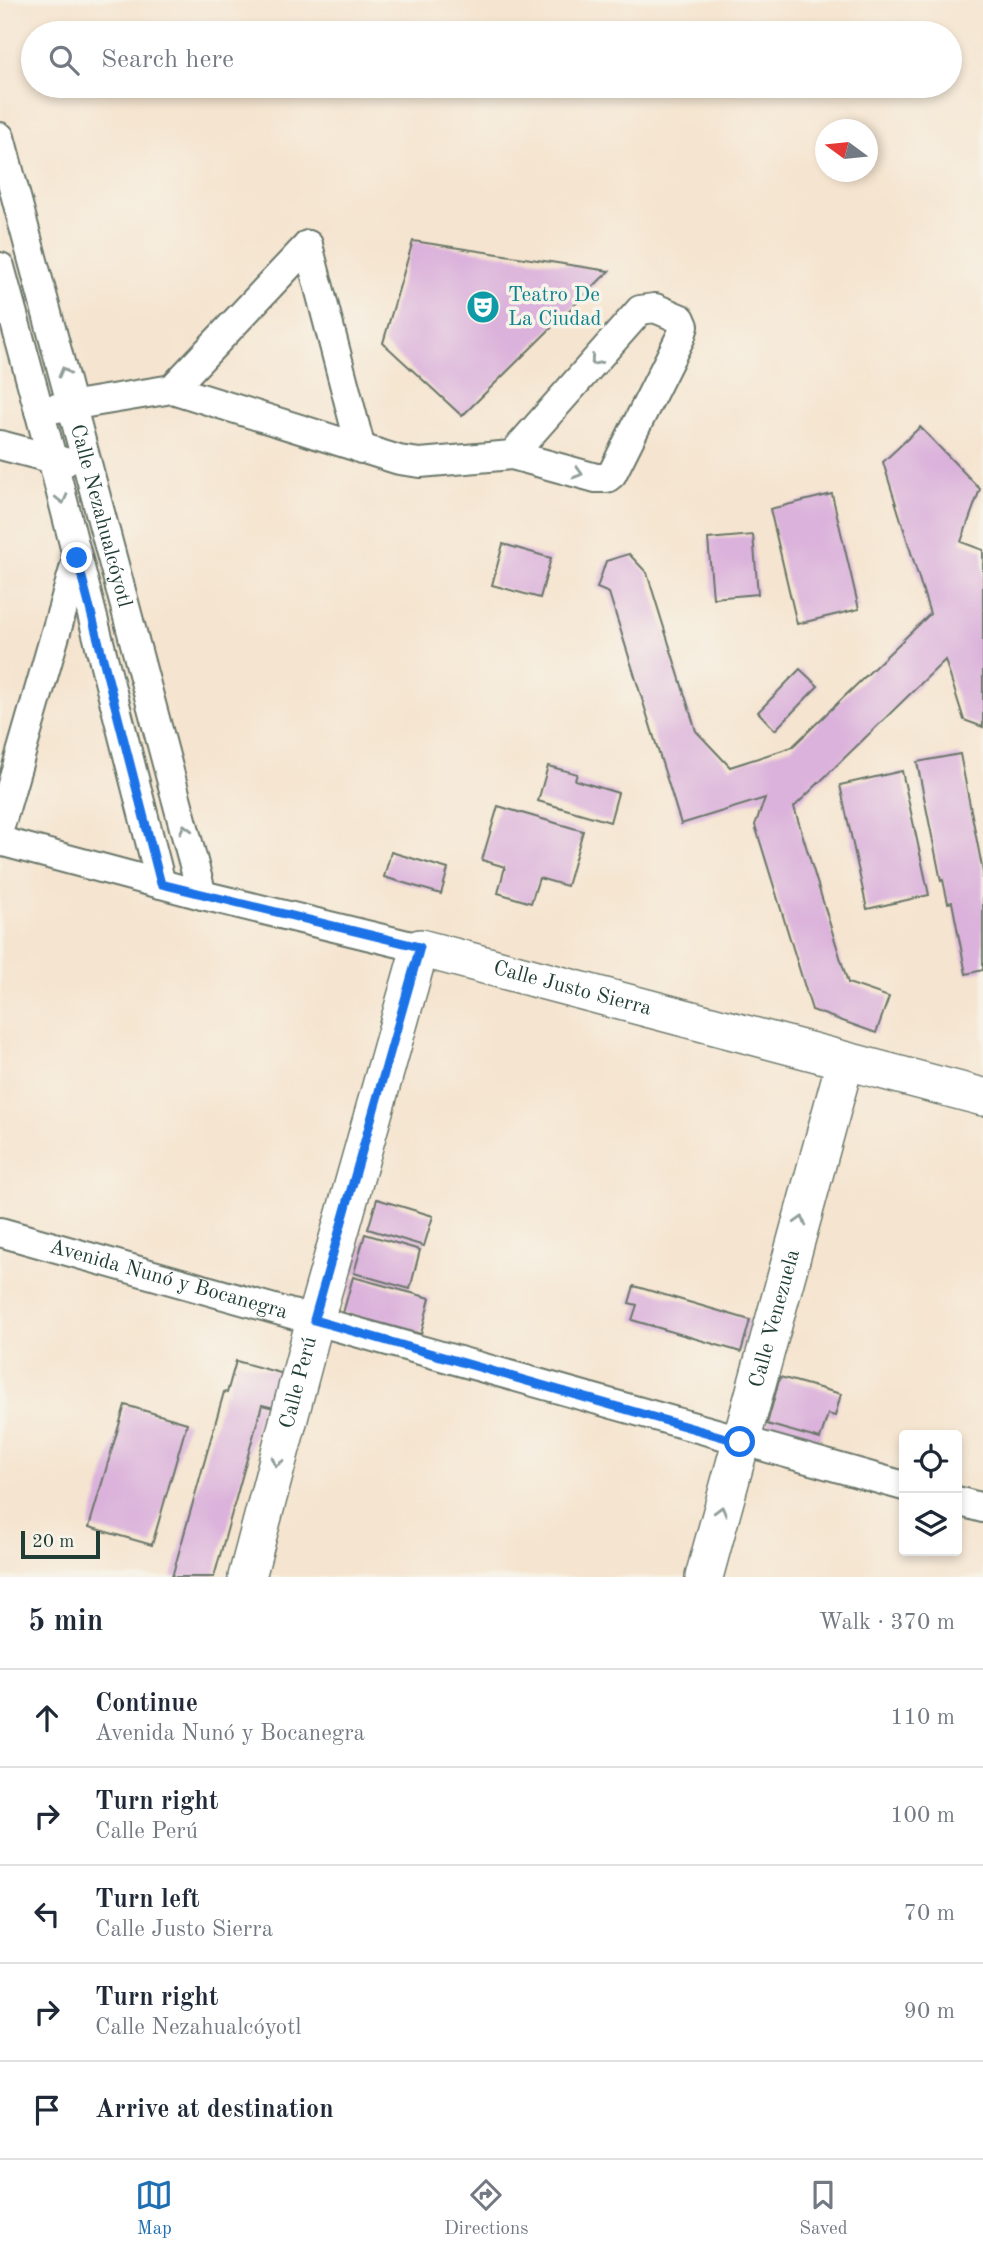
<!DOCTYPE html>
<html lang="en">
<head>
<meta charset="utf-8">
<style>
	body { margin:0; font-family:"Old Standard TT",serif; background:#f2f2f3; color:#1f2937 }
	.controls { position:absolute; right:21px; bottom:21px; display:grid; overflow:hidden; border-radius:7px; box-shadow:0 4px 10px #0003 }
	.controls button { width:63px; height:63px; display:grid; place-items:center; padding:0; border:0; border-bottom:2px solid #e0e1e3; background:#fff; color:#1f2937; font:35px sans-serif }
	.compass { position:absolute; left:815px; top:119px; width:63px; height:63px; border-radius:50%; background:#fff; box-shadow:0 4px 10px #0003; rotate:285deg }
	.scale { position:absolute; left:21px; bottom:18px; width:79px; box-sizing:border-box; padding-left:7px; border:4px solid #1f3d34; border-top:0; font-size:19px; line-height:24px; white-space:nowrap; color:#1f3d34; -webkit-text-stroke:5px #f7f3e8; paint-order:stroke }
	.stop { position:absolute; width:21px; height:21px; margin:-16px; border:5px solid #1a73e8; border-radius:50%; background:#fff }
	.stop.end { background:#1a73e8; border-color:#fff; box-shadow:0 2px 7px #0008 }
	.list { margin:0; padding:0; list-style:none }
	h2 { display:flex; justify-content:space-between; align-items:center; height:91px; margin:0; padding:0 28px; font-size:30px }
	h2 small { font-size:23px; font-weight:400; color:#747a83 }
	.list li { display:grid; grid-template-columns:46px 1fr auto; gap:21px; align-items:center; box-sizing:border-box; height:98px; padding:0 28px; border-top:2px solid #e0e1e3 }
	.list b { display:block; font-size:26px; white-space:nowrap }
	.list p { margin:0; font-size:23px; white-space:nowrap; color:#747a83 }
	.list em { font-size:23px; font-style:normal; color:#747a83 }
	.icon { flex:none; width:38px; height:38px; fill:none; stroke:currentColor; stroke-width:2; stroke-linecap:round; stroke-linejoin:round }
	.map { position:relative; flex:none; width:983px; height:1577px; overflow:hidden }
	.search { position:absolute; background:#fff; box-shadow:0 4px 10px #0003; left:21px; right:21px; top:21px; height:77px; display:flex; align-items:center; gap:18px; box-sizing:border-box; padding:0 24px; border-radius:38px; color:#747a83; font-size:26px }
	.sheet { height:581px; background:#fff }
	nav { display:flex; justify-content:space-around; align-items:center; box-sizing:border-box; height:98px; border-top:2px solid #e0e1e3; background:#fff; font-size:19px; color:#747a83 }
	nav a { display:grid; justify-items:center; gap:4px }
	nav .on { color:#1f6fb2 }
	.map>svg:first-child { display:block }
	.building { fill:#dbb2db }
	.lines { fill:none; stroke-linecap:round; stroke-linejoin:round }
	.minor-casing { stroke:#6a776a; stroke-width:32 }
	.major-casing { stroke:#6a776a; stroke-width:40 }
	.minor { stroke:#fff; stroke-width:28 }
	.major { stroke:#fff; stroke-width:37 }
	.oneway { stroke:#8f9e9a }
	.route { stroke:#1a73e8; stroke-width:9 }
	.labels { text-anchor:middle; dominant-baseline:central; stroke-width:7; stroke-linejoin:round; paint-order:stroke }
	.culture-label { font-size:21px; fill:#0d838f; stroke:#f7f3e8; text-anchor:start }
	.street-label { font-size:21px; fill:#1f3d34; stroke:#f7f3e8 }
</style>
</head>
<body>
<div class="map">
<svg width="983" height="1577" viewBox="0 0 983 1577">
	<rect width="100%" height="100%" fill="#f7f3e8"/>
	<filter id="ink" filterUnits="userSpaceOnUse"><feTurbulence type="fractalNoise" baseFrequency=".0143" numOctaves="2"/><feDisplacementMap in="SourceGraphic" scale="14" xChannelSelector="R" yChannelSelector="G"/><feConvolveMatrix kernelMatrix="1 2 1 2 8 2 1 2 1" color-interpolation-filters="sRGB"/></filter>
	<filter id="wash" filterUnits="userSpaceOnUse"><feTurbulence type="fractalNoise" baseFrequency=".00686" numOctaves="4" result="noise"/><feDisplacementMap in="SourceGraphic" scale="28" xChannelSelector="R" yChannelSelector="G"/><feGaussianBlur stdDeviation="1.57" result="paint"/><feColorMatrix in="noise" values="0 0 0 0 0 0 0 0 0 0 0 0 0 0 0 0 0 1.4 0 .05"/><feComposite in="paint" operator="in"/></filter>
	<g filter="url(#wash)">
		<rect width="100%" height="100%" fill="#f5e4cf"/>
		<g id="blocks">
			<path class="building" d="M413 241 609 271 462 416 383 343Z
				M920 427 980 489 961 542 983 550V727L964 720 945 660 794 807 848 983 889 997 876 1033 812 1010 755 825 765 798 681 824 609 593 597 588 606 561 629 554 647 573 696 731 730 767 792 747 930 614 883 462Z
				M832 494 859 609 797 624 770 509Z
				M753 535 758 594 713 598 708 539Z
				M503 544 551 558 540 598 492 585Z
				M800 669 818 686 775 730 758 712Z
				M960 754 983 872V970L966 974 952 902 948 903 943 880 941 881 917 762Z
				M548 766 577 774 575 780 618 793 610 822 538 801Z
				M902 771 929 895 867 909 840 785Z
				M498 806 583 831 567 886 539 878 531 903 498 893 505 867 482 860Z
				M391 852 448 869 441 894 384 877Z
				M377 1199 433 1216 424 1246 368 1229Z
				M365 1234 420 1250 410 1289 354 1273Z
				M353 1277 430 1298 421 1334 343 1313Z
				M634 1286 750 1320 741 1352 632 1320 637 1305 629 1303Z
				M236 1361 284 1374 274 1408 262 1405 214 1577H172L224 1392 227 1393Z
				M780 1377 841 1394 835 1416 828 1414 820 1439 767 1424Z
				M125 1405 187 1423 152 1545 89 1527Z"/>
		</g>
	</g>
	<g filter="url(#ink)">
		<use href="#blocks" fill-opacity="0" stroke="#6a776a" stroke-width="2"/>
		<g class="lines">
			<defs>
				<g id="minor">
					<path id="s1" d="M0 137 202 895"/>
					<path d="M308 245 361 449"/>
					<path d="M0 267 52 458 161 884"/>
					<path d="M172 389 308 245"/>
					<path d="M39 411 172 389 399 460 420 463 512 455 596 478H607L612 474 681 336 684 326 681 319 655 308 640 310 512 455"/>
					<path d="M0 445 65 462"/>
					<path d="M0 826 77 559"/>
					<path d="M0 841 202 895 420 948"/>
					<path id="s2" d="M0 1232 904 1486"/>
					<path d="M957 1501 983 1508"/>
				</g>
				<g id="major">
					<path id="s3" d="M247 1577 315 1320 420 948 983 1097"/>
					<path id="s4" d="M704 1577 845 1062"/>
				</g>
			</defs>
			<use href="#minor" class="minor-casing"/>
			<use href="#major" class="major-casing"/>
			<use href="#minor" class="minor"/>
			<use href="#major" class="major"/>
		</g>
		<defs><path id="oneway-chevron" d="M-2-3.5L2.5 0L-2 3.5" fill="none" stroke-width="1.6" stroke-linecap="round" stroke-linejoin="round" transform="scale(1.75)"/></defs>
		<g class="oneway">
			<use href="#oneway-chevron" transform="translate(595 361) rotate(131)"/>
			<use href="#oneway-chevron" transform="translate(64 372) rotate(-105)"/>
			<use href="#oneway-chevron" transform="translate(578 473) rotate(16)"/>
			<use href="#oneway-chevron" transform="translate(62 499) rotate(76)"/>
			<use href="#oneway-chevron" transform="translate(185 829) rotate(-105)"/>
			<use href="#oneway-chevron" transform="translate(801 1221) rotate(-74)"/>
			<use href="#oneway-chevron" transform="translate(277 1462) rotate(105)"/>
			<use href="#oneway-chevron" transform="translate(721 1511) rotate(-75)"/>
		</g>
	</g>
	<g class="lines" filter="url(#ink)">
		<path class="route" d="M77 558 161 884 420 947 314 1320 740 1442"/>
	</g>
	<defs>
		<symbol id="theatre-disc" viewBox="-11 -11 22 22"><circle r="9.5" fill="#0f9aa8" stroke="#f7f3e8"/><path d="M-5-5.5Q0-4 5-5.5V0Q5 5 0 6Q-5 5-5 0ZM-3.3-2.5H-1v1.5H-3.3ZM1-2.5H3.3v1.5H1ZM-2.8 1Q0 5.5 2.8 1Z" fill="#fff"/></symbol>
	</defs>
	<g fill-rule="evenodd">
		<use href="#theatre-disc" x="464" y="288" width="38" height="38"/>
	</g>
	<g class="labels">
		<g class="culture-label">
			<text x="508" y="295">Teatro De<tspan x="508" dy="24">La Ciudad</tspan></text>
		</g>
		<g class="street-label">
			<text stroke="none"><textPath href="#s1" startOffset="392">Calle Nezahualcóyotl</textPath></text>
			<text stroke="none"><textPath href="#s3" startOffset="810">Calle Justo Sierra</textPath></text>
			<text stroke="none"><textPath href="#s2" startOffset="175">Avenida Nunó y Bocanegra</textPath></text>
			<text stroke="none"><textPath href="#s4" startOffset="268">Calle Venezuela</textPath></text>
			<text stroke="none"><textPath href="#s3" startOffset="201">Calle Perú</textPath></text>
		</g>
	</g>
</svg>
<div class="controls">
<button><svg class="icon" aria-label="locate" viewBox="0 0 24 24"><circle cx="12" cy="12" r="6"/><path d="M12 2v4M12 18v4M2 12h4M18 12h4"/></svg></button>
<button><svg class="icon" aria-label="layers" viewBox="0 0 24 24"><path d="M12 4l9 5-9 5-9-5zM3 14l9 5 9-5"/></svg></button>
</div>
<svg class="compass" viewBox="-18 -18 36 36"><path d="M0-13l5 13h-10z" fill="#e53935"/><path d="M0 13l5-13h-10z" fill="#747a83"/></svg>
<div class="scale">20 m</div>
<div class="stop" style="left:740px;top:1442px"></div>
<div class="stop end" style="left:77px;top:558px"></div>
<div class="search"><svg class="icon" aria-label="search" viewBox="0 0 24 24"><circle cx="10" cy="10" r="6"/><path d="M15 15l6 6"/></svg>Search here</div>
</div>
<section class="sheet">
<h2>5 min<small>Walk · 370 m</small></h2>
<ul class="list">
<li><svg class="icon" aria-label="ahead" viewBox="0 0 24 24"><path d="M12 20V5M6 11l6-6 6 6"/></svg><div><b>Continue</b><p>Avenida Nunó y Bocanegra</p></div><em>110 m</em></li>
<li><svg class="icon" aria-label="right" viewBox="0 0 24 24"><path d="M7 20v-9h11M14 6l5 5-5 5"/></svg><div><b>Turn right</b><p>Calle Perú</p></div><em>100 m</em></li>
<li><svg class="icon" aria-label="left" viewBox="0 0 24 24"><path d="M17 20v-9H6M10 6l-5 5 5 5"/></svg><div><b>Turn left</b><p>Calle Justo Sierra</p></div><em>70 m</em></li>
<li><svg class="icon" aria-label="right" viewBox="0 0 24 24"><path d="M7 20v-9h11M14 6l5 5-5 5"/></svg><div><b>Turn right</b><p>Calle Nezahualcóyotl</p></div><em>90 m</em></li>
<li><svg class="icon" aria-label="arrive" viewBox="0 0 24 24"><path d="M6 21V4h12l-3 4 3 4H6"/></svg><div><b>Arrive at destination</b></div></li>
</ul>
</section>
<nav>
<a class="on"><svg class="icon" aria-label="map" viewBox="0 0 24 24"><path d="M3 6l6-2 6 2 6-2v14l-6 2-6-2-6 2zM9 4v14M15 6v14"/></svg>Map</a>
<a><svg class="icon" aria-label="directions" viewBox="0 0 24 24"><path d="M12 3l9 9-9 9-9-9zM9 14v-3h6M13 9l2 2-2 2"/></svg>Directions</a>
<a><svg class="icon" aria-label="saved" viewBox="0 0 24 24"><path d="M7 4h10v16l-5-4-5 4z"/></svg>Saved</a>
</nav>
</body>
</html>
